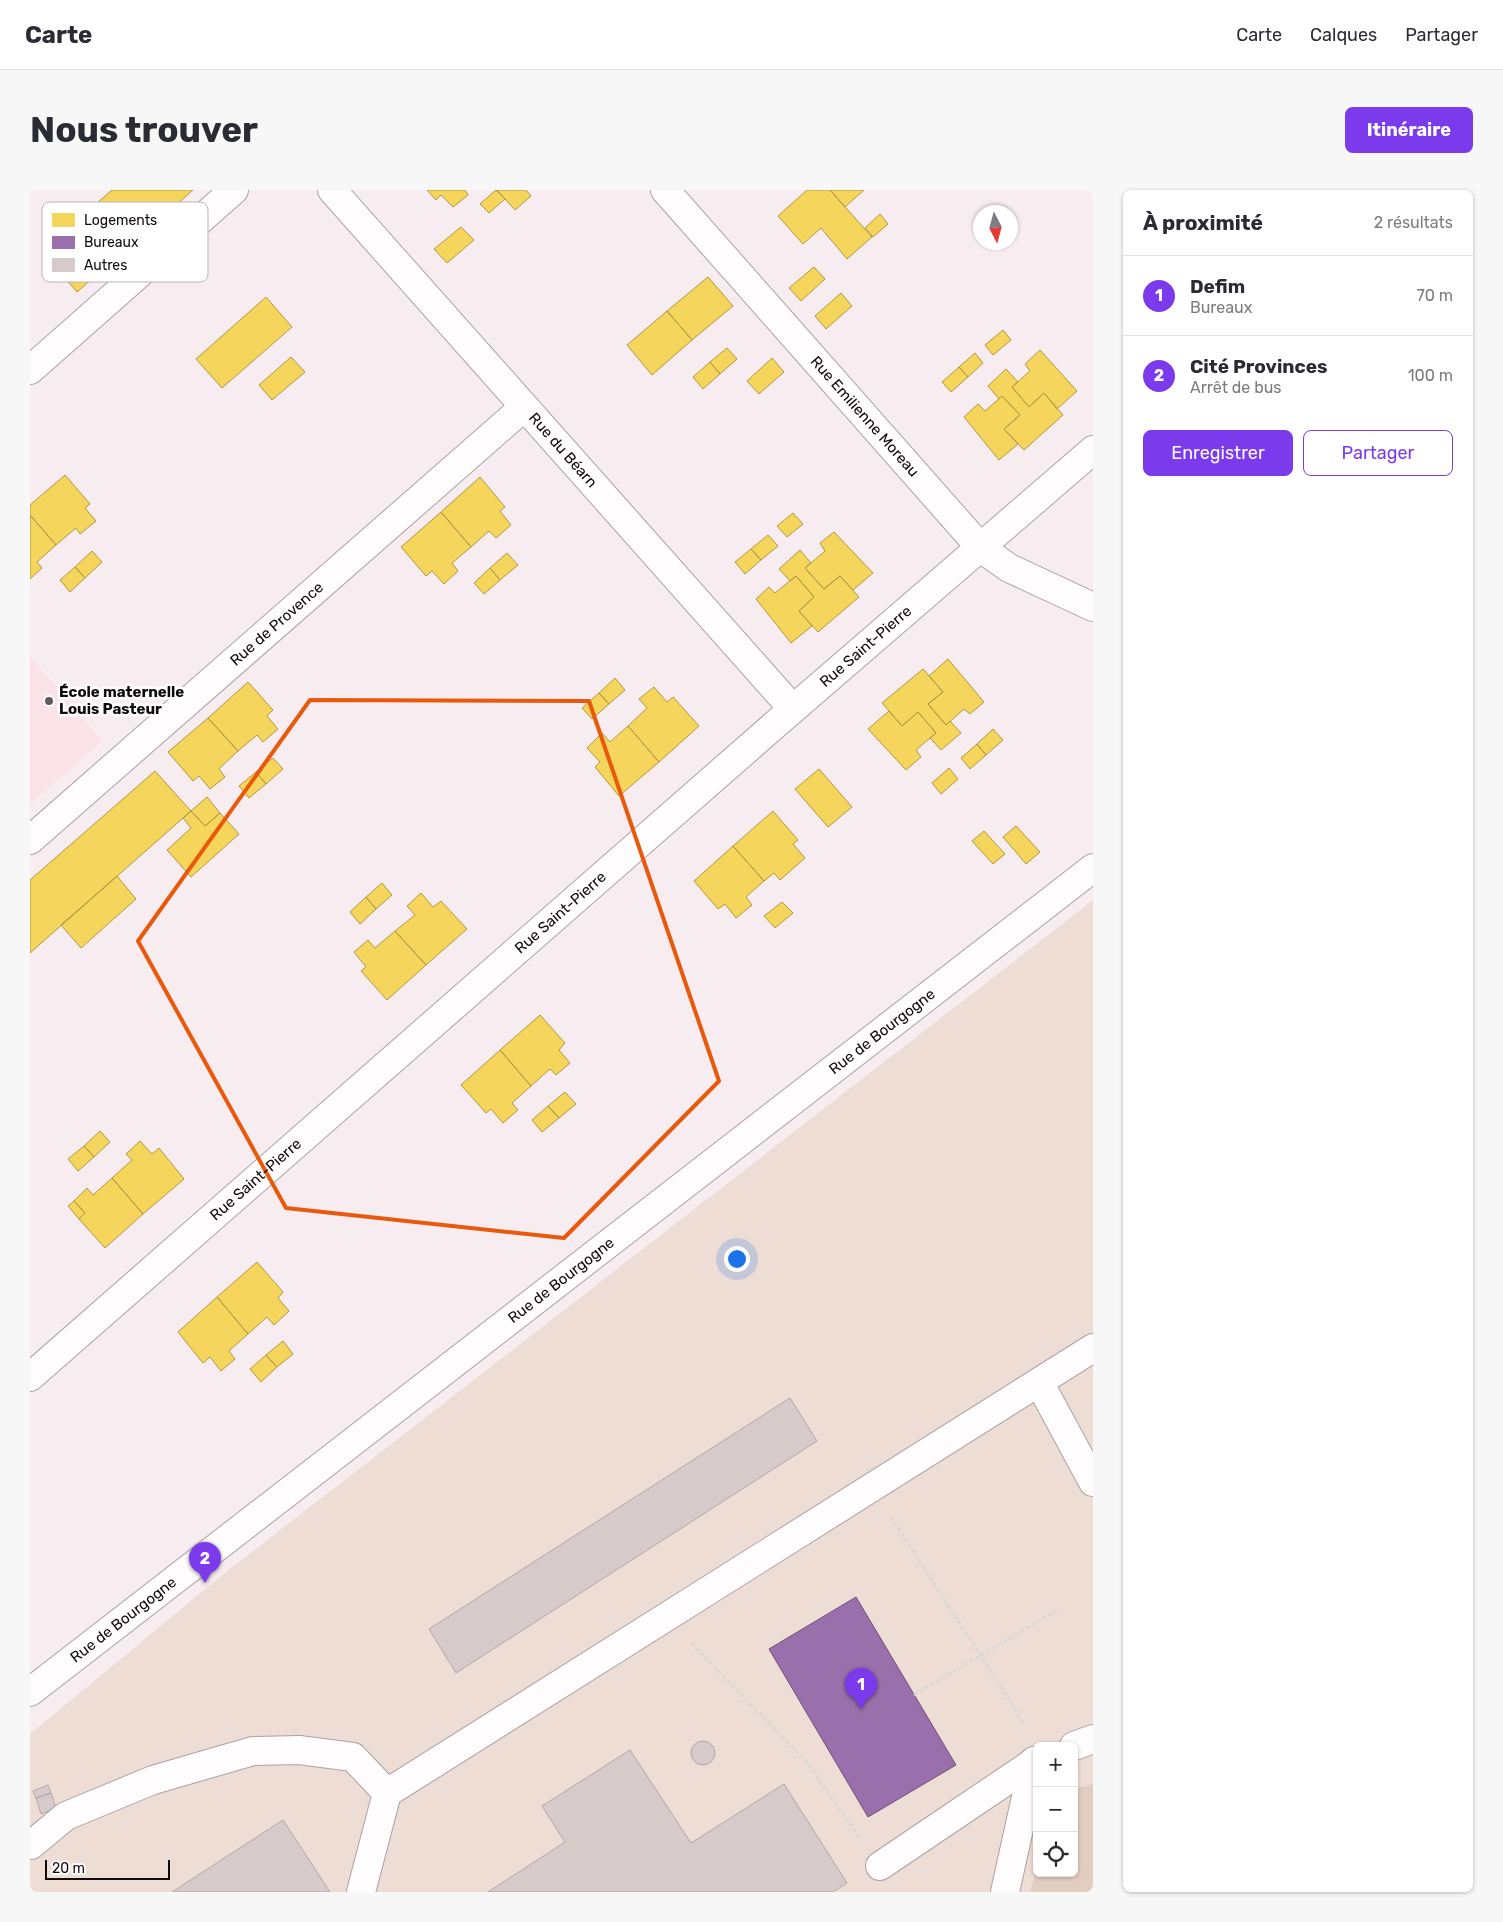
<!DOCTYPE html>
<html lang="fr">
<head>
<meta charset="utf-8">
<style>
	body { margin:0; font-family:Rubik,sans-serif; background:#f7f7f7; color:#2b2b33 }
	.controls { position:absolute; right:15px; bottom:15px; display:grid; overflow:hidden; border-radius:8px; box-shadow:0 1px 4px #0004 }
	.controls button { width:45px; height:45px; display:grid; place-items:center; padding:0; border:0; border-bottom:1px solid #e1e1e2; background:#fff; color:#2b2b33; font:25px sans-serif }
	.compass { position:absolute; left:943px; top:15px; width:45px; height:45px; border-radius:50%; background:#fff; box-shadow:0 1px 4px #0004; rotate:174deg }
	.scale { position:absolute; left:15px; bottom:12px; width:125px; box-sizing:border-box; padding-left:5px; border:2px solid #110a0c; border-top:0; font-size:14px; line-height:18px; white-space:nowrap; color:#110a0c; -webkit-text-stroke:4px #fff; paint-order:stroke }
	.you { position:absolute; left:706px; top:1068px; width:18px; height:18px; margin:-12px; border:4px solid #fff; border-radius:50%; background:#1a73e8; box-shadow:0 0 0 8px #1a73e833 }
	.badge { display:grid; place-items:center; width:32px; height:32px; border-radius:50%; background:#7c3aed; color:#fff; font-size:16px; font-weight:700 }
	.pin { position:absolute; translate:-50% -41px; filter:drop-shadow(0 1px 2px #0008) }
	.pin::after { content:''; position:absolute; top:26px; width:18px; height:15px; background:inherit; clip-path:polygon(0 0,100% 0,50% 100%) }
	.list { margin:0; padding:0; list-style:none }
	h2 { display:flex; justify-content:space-between; align-items:center; height:65px; margin:0; padding:0 20px; font-size:21px }
	h2 small { font-size:16px; font-weight:400; color:#7c7c81 }
	.list li { display:grid; grid-template-columns:32px 1fr auto; gap:15px; align-items:center; box-sizing:border-box; height:80px; padding:0 20px; border-top:1px solid #e1e1e2 }
	.list b { display:block; font-size:19px; white-space:nowrap }
	.list p { margin:0; font-size:16px; white-space:nowrap; color:#7c7c81 }
	.list em { font-size:16px; font-style:normal; color:#7c7c81 }
	.actions { display:flex; gap:10px; padding:15px 20px }
	.actions a { flex:1; padding:11px 0; border:1px solid #7c3aed; border-radius:8px; text-align:center; font-size:18px; color:#7c3aed }
	.actions .main { background:#7c3aed; color:#fff }
	.icon { flex:none; width:28px; height:28px; fill:none; stroke:currentColor; stroke-width:2; stroke-linecap:round; stroke-linejoin:round }
	.map { position:relative; flex:none; width:1063px; height:1702px; overflow:hidden; border-radius:8px }
	header { display:flex; align-items:center; gap:30px; box-sizing:border-box; height:70px; padding:0 25px; background:#fff; border-bottom:1px solid #e1e1e2 }
	header strong { font-size:24px }
	nav { display:flex; gap:28px; margin-inline-start:auto; font-size:18px }
	.intro { display:flex; align-items:center; justify-content:space-between; box-sizing:border-box; height:120px; padding:0 30px }
	h1 { margin:0; font-size:35px }
	.button { padding:12px 22px; border-radius:8px; background:#7c3aed; color:#fff; font-size:18px; font-weight:700 }
	main { display:flex; gap:30px; padding:0 30px }
	aside { flex:1; background:#fff; border-radius:8px; box-shadow:0 1px 4px #0004 }
	.map>svg:first-child { display:block }
	.built { fill:#fae2e8 }
	.green { fill:#eeddd4; fill-rule:evenodd }
	.forest { fill:#e2cec1 }
	.homes { fill:#f6d55c; stroke:#b19844 }
	.offices { fill:#9970ab; stroke:#70517b }
	.building { fill:#d7caca; stroke:#b1a7a8 }
	.lines { fill:none; stroke-linecap:round; stroke-linejoin:round }
	.minor-casing { stroke:#aba2a4; stroke-width:30 }
	.path { stroke:#dbd8d8; stroke-width:3; stroke-dasharray:4 2.5; stroke-linecap:butt }
	.minor { stroke:#fefcfd; stroke-width:28 }
	.marked { fill:none; stroke:#e8590c; stroke-width:4; stroke-linejoin:round }
	.poi-dot { fill:#62595b; stroke:#fff; stroke-width:2 }
	.labels { text-anchor:middle; dominant-baseline:central; stroke-width:5; stroke-linejoin:round; paint-order:stroke }
	.street-label { font-size:15px; fill:#110a0c; stroke:#fff }
	.poi-label { font-size:15px; font-weight:bold; fill:#110a0c; stroke:#fff; text-anchor:start }
	.key { fill:#fff; stroke:#b8b6b6; stroke-width:1 }
	.key-label { font-size:14px; fill:#110a0c }
</style>
</head>
<body>
<header>
<strong>Carte</strong>
<nav><a>Carte</a><a>Calques</a><a>Partager</a></nav>
</header>
<div class="intro"><h1>Nous trouver</h1><a class="button">Itinéraire</a></div>
<main>
<div class="map">
<svg width="1063" height="1702" viewBox="0 0 1063 1702">
	<rect width="100%" height="100%" fill="#f7ecef"/>
	<path class="built" d="M0 466 72 551 0 614Z"/>
	<path class="green" d="M1063 710V1702H0V1544L196 1382ZM1007 1556H1044V1683H1007Z"/>
	<path class="forest" d="M1063 1594V1702H1000L1007 1679V1683H1044V1599Z"/>
	<path class="homes" d="M82 0H163L47 102 12 61Z
		M397 0H435L438 5 423 17 411 5 406 10Z
		M466 0 475 9 459 23 450 14Z
		M467 0H496L501 6 485 20Z
		M777 0H800L842 47 817 69 791 38 773 54 748 26Z
		M800 0H834L815 17Z
		M850 24 858 34 843 47 835 38Z
		M431 37 444 50 417 73 404 59Z
		M784 77 795 89 771 111 759 98Z
		M678 87 703 116 662 150 637 121Z
		M811 103 822 116 796 139 785 126Z
		M236 107 262 137 192 198 166 169Z
		M637 121 662 150 622 185 597 155Z
		M973 140 981 150 963 165 955 155Z
		M697 158 707 169 690 184 680 172Z
		M1010 160 1047 201 1027 219 1014 203 999 217 982 197 1000 181 995 174Z
		M945 163 953 173 938 187 929 177Z
		M261 167 275 182 242 210 229 195Z
		M742 168 754 182 729 204 717 191Z
		M680 172 690 184 673 199 663 187Z
		M929 177 938 187 921 202 912 192Z
		M976 179 988 192 982 197 999 217 1014 203 1033 225 994 260 974 239 990 225 972 206 969 209 958 196Z
		M972 206 990 225 974 239 988 254 969 270 934 227 948 214 955 221Z
		M35 285 60 314 55 318 66 331 50 344 46 338 26 355 0 325V315Z
		M450 287 475 317 470 321 481 335 466 348 459 341 441 357 411 322Z
		M411 322 441 357 422 373 428 381 414 394 402 381 396 386 371 357Z
		M763 323 773 334 757 347 747 336Z
		M0 325 26 355 7 372 12 378 0 389Z
		M804 342 843 383 823 400 810 386 794 399 775 378 795 361 790 353Z
		M738 345 748 356 731 370 721 359Z
		M721 359 731 370 715 384 705 372Z
		M770 360 781 373 775 378 794 399 810 386 829 407 788 442 769 421 784 407 766 386 760 391 749 379Z
		M62 361 72 372 55 388 45 377Z
		M477 363 488 375 470 390 460 378Z
		M45 377 55 388 40 402 30 390Z
		M460 378 470 390 454 404 444 393Z
		M766 386 784 407 769 421 782 436 761 453 726 409 739 397 745 403Z
		M918 469 954 512 940 524 934 519 916 535 898 514 913 502 899 486Z
		M893 479 913 502 898 514 916 535 920 531 931 543 911 560 900 548 906 543 888 522 872 536 852 513Z
		M585 488 595 500 579 514 569 503Z
		M218 492 243 520 237 526 248 539 233 552 227 545 208 561 178 528Z
		M624 497 637 512 643 507 669 536 629 572 598 536 617 518 609 509Z
		M569 503 579 514 562 529 552 518Z
		M859 521 872 536 888 522 906 543 886 560 891 567 876 580 838 539Z
		M178 528 208 561 189 579 195 587 180 599 169 586 163 591 138 562Z
		M598 536 629 572 589 606 565 577 570 572 557 558 572 543 580 552Z
		M963 539 973 550 956 565 947 554Z
		M947 554 956 565 940 579 931 568Z
		M243 568 253 579 236 594 226 582Z
		M919 578 928 589 911 604 902 593Z
		M789 579 822 617 798 637 765 599Z
		M125 581 161 621 0 763V690Z
		M226 582 236 594 219 608 209 596Z
		M177 607 190 623 175 636 161 621Z
		M161 621 175 636 190 623 209 644 161 687 137 660 161 638 153 628Z
		M743 621 768 650 763 654 775 668 750 690 744 683 734 691 703 656Z
		M986 636 1010 662 996 674 973 647Z
		M954 641 975 664 963 674 942 651Z
		M703 656 734 691 716 707 722 715 706 728 695 714 688 719 664 691Z
		M87 686 106 709 51 758 31 735Z
		M352 693 362 705 346 719 336 707Z
		M391 703 403 717 411 711 437 739 396 775 365 741 385 725 377 716Z
		M336 707 346 719 330 734 320 722Z
		M752 712 763 723 745 738 734 726Z
		M365 741 396 775 357 810 331 781 336 777 324 762 338 750 345 758Z
		M510 825 535 853 529 860 540 873 526 885 520 879 501 896 470 860Z
		M470 860 501 896 482 913 488 920 473 933 461 919 456 923 431 895Z
		M535 902 546 914 529 928 518 916Z
		M518 916 529 928 512 942 502 930Z
		M70 941 80 952 64 967 54 956Z
		M110 951 122 964 129 958 154 989 113 1024 82 988 102 970 96 964Z
		M54 956 64 967 48 981 38 969Z
		M82 988 113 1024 75 1058 49 1029 55 1023 44 1011 57 998 63 1005Z
		M44 1011 55 1023 49 1029 38 1016Z
		M227 1072 253 1102 248 1108 259 1121 244 1135 237 1127 218 1144 187 1107Z
		M187 1107 218 1144 199 1161 205 1169 191 1181 180 1167 173 1173 148 1142Z
		M253 1151 263 1164 247 1177 236 1165Z
		M236 1165 247 1177 231 1192 220 1179Z"/>
	<path class="offices" d="M826 1407 926 1575 838 1627 739 1459Z"/>
	<path class="building" d="M760 1208 787 1251 426 1483 399 1439Z
		M661 1563a12 12 0 1 1 24 0a12 12 0 1 1-24 0Z
		M600 1560 661 1653 754 1594 817 1693 803 1702H458L535 1652 512 1616Z
		M18 1595 21 1603 6 1608 3 1601Z
		M21 1603 26 1618 11 1624 6 1608Z
		M253 1630 300 1702H142Z"/>
	<g class="lines">
		<defs>
			<g id="minor">
				<path id="s1" d="M302 0 763 519"/>
				<path id="s2" d="M635 0 951 358 979 378 1063 417"/>
				<path d="M0 180 204 0"/>
				<path id="s3" d="M0 650 493 218"/>
				<path id="s4" d="M0 1187 748 532 1063 260"/>
				<path d="M1009 1192 1063 1292"/>
				<path id="s5" d="M0 1502 1063 678"/>
				<path d="M1044 1556 1063 1549"/>
				<path d="M0 1653 1 1655 36 1626 123 1590 223 1561 269 1560 323 1567 357 1603 1063 1158"/>
				<path d="M850 1676 1007 1570"/>
				<path d="M331 1702 357 1603"/>
				<path d="M975 1702 1004 1571"/>
			</g>
		</defs>
		<use href="#minor" class="minor-casing"/>
		<path class="path" d="M861 1327 992 1530 994 1536
			M661 1453 776 1571 830 1648
			M884 1505 1027 1420"/>
		<use href="#minor" class="minor"/>
	</g>
	<path class="marked" d="M280 510 559 511 689 891 534 1048 256 1018 108 751Z"/>
	<circle class="poi-dot" cx="19" cy="511" r="5"/>
	<g class="labels">
		<g class="street-label">
			<text stroke="none"><textPath href="#s2" startOffset="302">Rue Emilienne Moreau</textPath></text>
			<text stroke="none"><textPath href="#s1" startOffset="348">Rue du Béarn</textPath></text>
			<text stroke="none"><textPath href="#s3" startOffset="328">Rue de Provence</textPath></text>
			<text stroke="none"><textPath href="#s4" startOffset="1110">Rue Saint-Pierre</textPath></text>
			<text stroke="none"><textPath href="#s4" startOffset="705">Rue Saint-Pierre</textPath></text>
			<text stroke="none"><textPath href="#s5" startOffset="1078">Rue de Bourgogne</textPath></text>
			<text stroke="none"><textPath href="#s4" startOffset="300">Rue Saint-Pierre</textPath></text>
			<text stroke="none"><textPath href="#s5" startOffset="672">Rue de Bourgogne</textPath></text>
			<text stroke="none"><textPath href="#s5" startOffset="118">Rue de Bourgogne</textPath></text>
		</g>
		<g class="poi-label">
			<text x="29" y="502">École maternelle<tspan x="29" dy="17">Louis Pasteur</tspan></text>
		</g>
	</g>
	<rect x="12" y="12" width="166" height="80" rx="8" class="key"/>
	<rect x="22" y="23" width="23" height="14" fill="#f6d55c"/>
	<rect x="22" y="46" width="23" height="13" fill="#9970ab"/>
	<rect x="22" y="68" width="23" height="14" fill="#d7caca"/>
	<g class="key-label">
		<text x="54" y="35">Logements</text>
		<text x="54" y="57">Bureaux</text>
		<text x="54" y="80">Autres</text>
	</g>
</svg>
<div class="controls">
<button>+</button>
<button>−</button>
<button><svg class="icon" aria-label="locate" viewBox="0 0 24 24"><circle cx="12" cy="12" r="6"/><path d="M12 2v4M12 18v4M2 12h4M18 12h4"/></svg></button>
</div>
<svg class="compass" viewBox="-18 -18 36 36"><path d="M0-13l5 13h-10z" fill="#e53935"/><path d="M0 13l5-13h-10z" fill="#7c7c81"/></svg>
<div class="scale">20 m</div>
<div class="you"></div>
<div class="pin badge" style="left:831px;top:1519px">1</div>
<div class="pin badge" style="left:175px;top:1393px">2</div>
</div>
<aside>
<h2>À proximité<small>2 résultats</small></h2>
<ul class="list">
<li><span class="badge">1</span><div><b>Defim</b><p>Bureaux</p></div><em>70 m</em></li>
<li><span class="badge">2</span><div><b>Cité Provinces</b><p>Arrêt de bus</p></div><em>100 m</em></li>
</ul>
<div class="actions"><a class="main">Enregistrer</a><a>Partager</a></div>
</aside>
</main>
</body>
</html>
